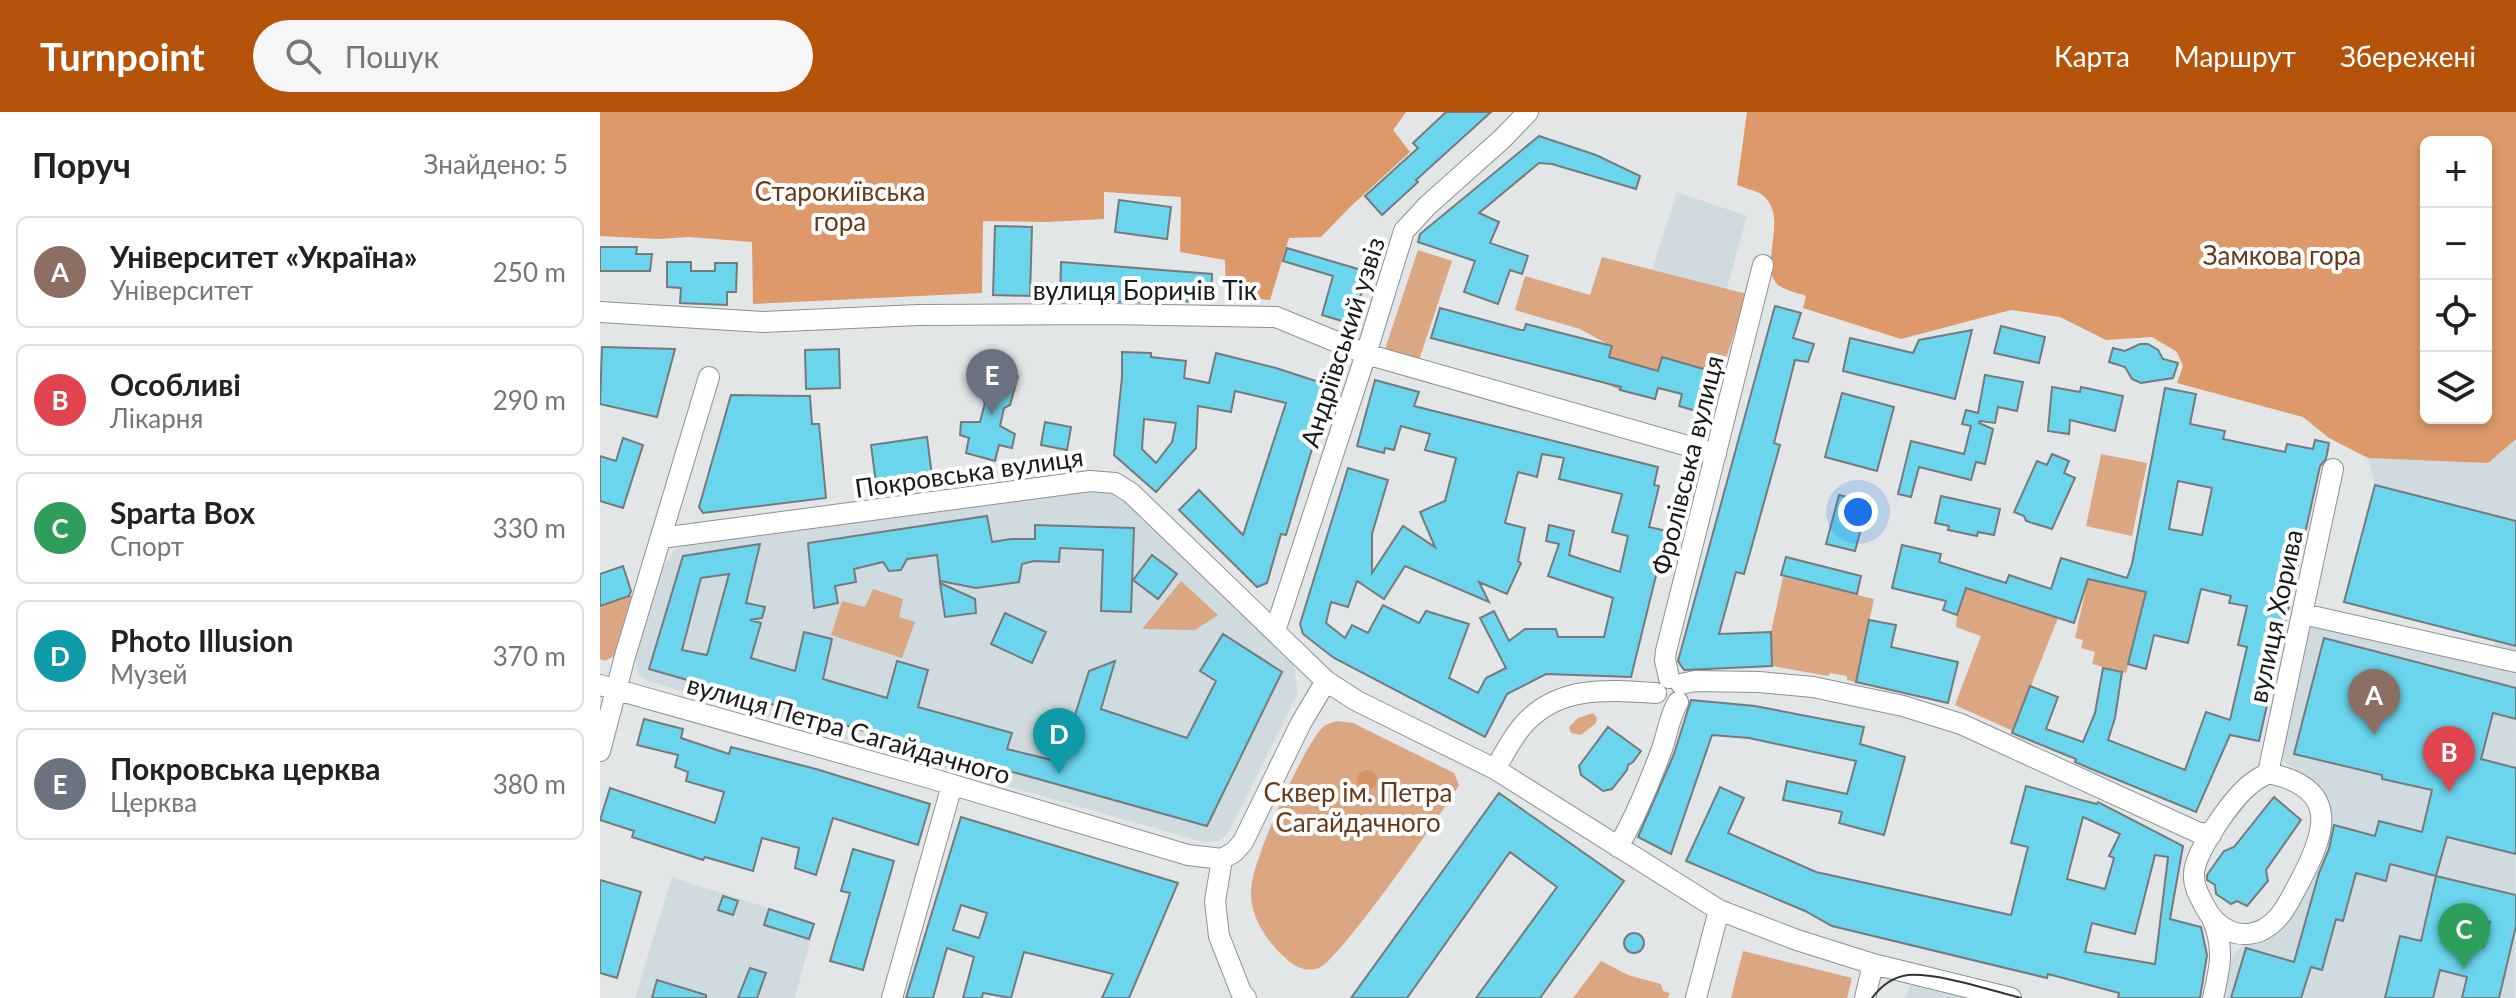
<!DOCTYPE html>
<html lang="uk">
<head>
<meta charset="utf-8">
<style>
	body { margin:0; font-family:Lato,sans-serif; background:#f6f6f6; color:#222 }
	.controls { position:absolute; right:24px; top:24px; display:grid; overflow:hidden; border-radius:12px; box-shadow:0 4px 12px #0003 }
	.controls button { width:72px; height:72px; display:grid; place-items:center; padding:0; border:0; border-bottom:2px solid #e0e0e0; background:#fff; color:#222; font:40px sans-serif }
	.you { position:absolute; left:1258px; top:400px; width:28px; height:28px; margin:-20px; border:6px solid #fff; border-radius:50%; background:#1a73e8; box-shadow:0 0 0 12px #1a73e833 }
	.badge { display:grid; place-items:center; width:52px; height:52px; border-radius:50%; background:#b45309; color:#fff; font-size:26px; font-weight:700 }
	.pin { position:absolute; translate:-50% -66px; filter:drop-shadow(0 2px 4px #0008) }
	.pin::after { content:''; position:absolute; top:42px; width:28px; height:24px; background:inherit; clip-path:polygon(0 0,100% 0,50% 100%) }
	.list { margin:0; padding:0; list-style:none }
	h2 { display:flex; justify-content:space-between; align-items:center; height:104px; margin:0; padding:0 32px; font-size:34px }
	h2 small { font-size:26px; font-weight:400; color:#767676 }
	.list li { display:grid; grid-template-columns:52px 1fr auto; gap:24px; align-items:center; box-sizing:border-box; height:112px; margin:0 16px 16px; padding:0 16px; border:2px solid #e0e0e0; border-radius:12px }
	.list b { display:block; font-size:30px; white-space:nowrap }
	.list p { margin:0; font-size:26px; white-space:nowrap; color:#767676 }
	.list em { font-size:26px; font-style:normal; color:#767676 }
	.icon { flex:none; width:44px; height:44px; fill:none; stroke:currentColor; stroke-width:2; stroke-linecap:round; stroke-linejoin:round }
	.map { position:relative; flex:none; width:1916px; height:886px; overflow:hidden }
	header { display:flex; align-items:center; gap:48px; box-sizing:border-box; height:112px; padding:0 40px; background:#b45309; color:#fff }
	header strong { font-size:38px }
	nav { display:flex; gap:44px; margin-inline-start:auto; font-size:28px }
	.search { width:560px; height:72px; background:#f6f6f6; display:flex; align-items:center; gap:20px; box-sizing:border-box; padding:0 28px; border-radius:44px; color:#767676; font-size:30px }
	main { display:flex }
	aside { flex:1; background:#fff }
	.map>svg:first-child { display:block }
	.built { fill:#cfdbdf }
	.green { fill:#dba682 }
	.forest { fill:#dd996a; fill-rule:evenodd }
	.water { fill:#d79364 }
	.building { fill:#6bd5ed; stroke:#767a7b; stroke-width:2; fill-rule:evenodd }
	.lines { fill:none; stroke-linecap:round; stroke-linejoin:round }
	.minor-casing { stroke:#8e9192; stroke-width:22 }
	.minor { stroke:#fff; stroke-width:20 }
	.tram { stroke:#333536; stroke-width:2 }
	.labels { text-anchor:middle; dominant-baseline:central; stroke-width:8; stroke-linejoin:round; paint-order:stroke }
	.park-label { font-size:26px; fill:#683a18; stroke:#fff }
	.street-label { font-size:26px; fill:#1a1c1c; stroke:#fff }
</style>
</head>
<body>
<header>
<strong>Turnpoint</strong>
<div class="search"><svg class="icon" aria-label="search" viewBox="0 0 24 24"><circle cx="10" cy="10" r="6"/><path d="M15 15l6 6"/></svg>Пошук</div>
<nav><a>Карта</a><a>Маршрут</a><a>Збережені</a></nav>
</header>
<main>
<aside>
<h2>Поруч<small>Знайдено: 5</small></h2>
<ul class="list">
<li><span class="badge" style="background:#8d6e63">A</span><div><b>Університет «Україна»</b><p>Університет</p></div><em>250 m</em></li>
<li><span class="badge" style="background:#e0444e">B</span><div><b>Особливі</b><p>Лікарня</p></div><em>290 m</em></li>
<li><span class="badge" style="background:#2e9e5b">C</span><div><b>Sparta Box</b><p>Спорт</p></div><em>330 m</em></li>
<li><span class="badge" style="background:#0f9aa8">D</span><div><b>Photo Illusion</b><p>Музей</p></div><em>370 m</em></li>
<li><span class="badge" style="background:#6b7280">E</span><div><b>Покровська церква</b><p>Церква</p></div><em>380 m</em></li>
</ul>
</aside>
<div class="map">
<svg width="1916" height="886" viewBox="0 0 1916 886">
	<rect width="100%" height="100%" fill="#e3e6e7"/>
	<path class="built" d="M1077 80 1147 104 1127 176 1121 262 1051 161Z
		M1916 327V409L1775 373 1768 346 1888 351Z
		M500 376 523 386 690 547 694 554 698 582 630 718 625 725 618 729 603 730 317 648 48 569 37 561 36 546 62 456 76 437 87 433Z
		M1710 513 1889 555 1895 529 1916 534 1915 886H1619L1624 865 1636 839 1660 823 1729 709 1730 693 1723 677 1708 664 1685 651 1681 644Z
		M72 765 215 811 195 886H35Z
		M1320 869 1385 886H1304L1311 872Z"/>
	<path class="green" d="M818 138 852 149 818 251 784 240Z
		M1002 145 1147 182 1121 262 1062 245 1058 259 1028 250 1020 278 1002 270 1011 234 980 217 915 198 925 164 990 183Z
		M1501 342 1547 351 1532 424 1486 414Z
		M1183 465 1274 487 1256 570 1247 568V564L1230 561 1228 564 1172 554 1171 520Z
		M1488 467 1546 480 1526 561 1492 552 1495 540 1481 536 1483 528 1475 526Z
		M581 469 618 503 595 518 542 517Z
		M1366 476 1458 506 1413 619 1355 593 1381 524 1356 515 1357 503Z
		M273 477 303 487 299 505 315 510 302 546 231 523 242 489 265 495Z
		M32 483 14 544 5 549 0 547V494Z
		M993 601 997 606 996 611 981 623 971 621 969 615 978 606Z
		M737 609 753 611 854 661 859 673C844 698 738 850 719 856 701 862 689 850 677 838 662 821 650 802 651 778 652 749 701 640 721 617 725 612 731 611 737 609Z
		M1143 839 1252 866 1247 886H1131Z
		M1001 849 1028 863 1061 872 1063 879 1070 881 1068 886H973Z"/>
	<path class="forest" d="M0 0H806L793 18 810 40 749 96 721 125 689 126 670 188 626 184 625 148 580 140 581 85 504 80V107L447 110 383 109 382 181 153 192 152 130 89 125 59 127 0 124Z
		M1147 0H1916V327L1888 351 1768 346 1729 326 1703 305 1577 271 1583 254 1577 240 1552 225 1506 228 1460 205 1411 198 1301 227 1203 196 1206 184C1197 181 1184 178 1177 172 1158 151 1191 103 1161 82 1154 78 1144 76 1137 73ZM1826 30H1886V306H1826Z"/>
	<path class="water" d="M757 668a10 10 0 1 1 20 0a10 10 0 1 1-20 0Z"/>
	<path class="building" d="M846 0H891L816 68 818 70 782 103 765 84 818 36 813 31Z
		M939 24 996 43 1040 64 1036 77 952 52 939 51 879 101 899 110 890 131 928 144 922 162 910 158 898 192 864 180 875 149 818 130 820 122Z
		M519 88 571 95 567 127 515 120Z
		M395 114 432 115 430 184 393 183Z
		M0 135H37L36 142H52L50 159H0Z
		M687 136 768 160 752 212 722 203 733 164 683 149Z
		M67 150H91V159H115V151H137L136 180H127V193L80 191 81 176 67 175Z
		M461 150 612 162 611 191 548 187V190L460 189Z
		M1175 194 1201 201 1193 226 1214 232 1208 250 1195 248 1174 331 1180 333 1144 462 1136 460 1119 522 1171 520 1172 554 1084 558 1078 549Z
		M840 196 921 218H924L926 212 1012 234 1009 245 1058 259 1062 245 1121 262 1110 303 1079 294 1082 282 1058 276 1055 287 1020 278 1021 275 831 226Z
		M1401 214 1445 225 1439 251 1394 241Z
		M1372 218 1355 287 1243 259 1250 226 1313 241 1319 228Z
		M1540 232H1548L1558 238 1563 247 1578 251 1573 266 1541 271 1532 267 1525 255 1509 250 1513 236 1525 239Z
		M2 235 75 237 57 305 0 292Z
		M239 237 240 276 206 277 205 238Z
		M522 240 551 241V245L586 249 584 266 609 271 616 241 676 256 731 274 686 423 681 422 667 471 657 475 579 398 599 378 643 423 686 291 635 279 631 300 598 294 596 336 556 380 514 343 522 265ZM544 307 576 311 572 330 556 351 542 337Z
		M389 256 418 264 410 293 404 296 400 314 415 322 412 336 399 333 395 349 366 341 369 326 360 323 361 310H380L385 291 382 284Z
		M1385 263 1423 270 1417 299 1398 295 1395 311 1380 309 1379 311 1393 317 1385 352 1376 350 1371 368 1319 355 1311 385 1298 382 1311 329 1364 342 1371 314 1362 312 1366 298 1378 301Z
		M775 268 819 280 814 294 1058 355 1054 373 1059 374 1049 415 1067 419 1031 565 946 562 907 582 885 625 734 546 703 522 700 512 748 356 788 368 772 422V461L803 414 835 435 820 400 845 389 856 346 825 338 830 322 801 314 794 338 785 336 784 341 757 334ZM942 342 964 346 959 367 1022 382 1012 420 1028 424 1020 460 969 443 974 419 949 413 946 429 959 432 948 464 1013 486 1004 525H958L956 517H925L909 529 894 499 880 506 906 556 886 566 878 581 849 566 869 512 826 499 819 511 783 493 768 521 752 513 745 526 726 511 731 490 748 495 757 469 784 487 805 454 889 490 879 470 907 482 921 451 918 449 925 416 905 411 918 360 937 365Z
		M1452 275 1480 280 1481 275 1523 284 1515 319 1470 308 1469 322 1448 319Z
		M1565 276 1596 282 1590 312 1625 319 1623 327 1685 340 1687 332 1713 337 1715 328 1729 331 1726 347 1720 354 1659 629 1630 623 1596 700 1489 656 1475 650 1476 647 1412 621 1430 574 1458 585 1446 617 1483 630 1495 601 1503 556 1522 560 1515 606 1508 628 1585 658 1606 600 1630 608 1647 535 1638 533 1647 494 1629 491 1631 484 1601 477 1588 531 1554 523 1546 557 1528 552 1546 480 1488 467 1474 511 1366 476 1357 503 1343 498 1346 489 1292 476 1302 433 1341 442 1339 450 1406 471 1409 463 1451 477 1461 446 1527 466 1532 452ZM1578 369 1612 376 1602 423 1569 417Z
		M1242 281 1294 295 1277 359 1225 345Z
		M131 283 210 284 212 312H219L226 386 103 401 99 395Z
		M445 310 471 315 467 338 441 333Z
		M327 325 332 364 276 371 271 333Z
		M23 326 43 333 23 396 0 389V344L16 349Z
		M1452 342 1469 349 1464 361 1475 366 1452 417 1426 409 1424 404 1414 400 1437 349 1447 353Z
		M1775 373 1916 409V534L1744 490Z
		M1239 383 1268 390 1255 439 1226 432Z
		M1341 384 1400 397 1394 423 1378 420 1377 424 1348 418 1349 414 1335 411Z
		M387 404 392 430 411 427H435V413L534 416 531 500 501 499 503 438 460 436 459 450 434 449 422 452 419 470 376 476 340 469 337 443 307 447 301 458 289 459 283 450 254 457 256 470 235 474 238 491 214 496 208 431Z
		M160 432 146 491 165 495 162 506 150 508 161 511 151 546 195 559 204 520 232 527 223 567 287 586 297 549 328 558 318 595 412 621 407 637 460 650 489 559 515 549 501 597 587 626 616 569 600 559 623 522 682 560 607 714 276 622 49 557 83 444ZM129 462 107 543 82 538 101 466Z
		M552 443 577 462 558 487 533 468Z
		M1186 445 1261 464 1257 482 1181 463Z
		M23 454 31 479 29 484 0 494V462Z
		M340 471 375 487 376 501 345 505Z
		M405 501 446 520 432 551 391 532Z
		M1269 508 1296 513 1291 535 1358 550 1348 591 1256 570Z
		M1724 526 1916 576V607L1893 601 1881 647 1916 656V742L1847 725 1836 764 1790 752 1786 769 1756 761 1743 809 1736 807 1722 858 1711 855 1701 886H1631L1646 836 1694 850 1719 761 1729 737 1734 713 1775 724 1779 709 1822 720 1832 678 1782 667V663L1694 642Z
		M1091 588 1155 594 1264 615 1260 632 1305 645 1284 723 1239 711 1242 700 1183 688 1187 669 1247 682 1256 649 1149 626 1112 623 1071 742 1038 725 1074 642Z
		M44 607 83 617 81 626 129 642 131 635 216 657 330 692 318 733 233 706 216 763 195 756 199 736 162 726 153 759 105 745 103 748 32 725 34 719 0 708 10 676 115 711 124 680 86 669 88 660 75 655 78 643 37 633Z
		M1008 615 1041 639 1033 650 1028 653 1027 658 1012 677 1003 679 981 663 979 654Z
		M1426 674 1497 692 1498 690 1583 734 1570 807 1601 815 1607 843 1600 886H1518L1519 881 1448 862 1447 866 1232 814 1205 799 1086 749 1120 675 1144 686 1128 721 1216 760 1411 803 1428 735 1411 731ZM1483 705 1520 722 1509 744 1514 746 1505 777 1467 767ZM1555 743 1568 745 1555 852 1485 840 1492 811 1535 822Z
		M899 681 1024 769 940 886H876L957 775 910 740 807 886H751Z
		M1674 685 1701 708 1666 758 1668 769 1647 794 1637 789 1631 792 1616 782 1615 773 1607 768V763L1624 739 1634 735Z
		M361 705 578 771 529 886H502L513 862 424 840 411 886 383 881 382 886H363L374 845 347 836 333 886H306ZM361 793 387 801 379 826 353 818Z
		M253 737 294 749 263 858 230 849 250 781 241 779Z
		M1836 764 1916 783V814L1899 886H1862L1867 865 1840 858 1833 886H1785L1800 824 1821 829ZM1855 802 1890 810 1883 835 1849 827Z
		M0 768 41 780 17 866 0 861Z
		M123 784 138 789 133 803 118 798Z
		M169 797 214 812 209 827 164 813Z
		M1024 831a10 10 0 1 1 20 0a10 10 0 1 1-20 0Z
		M150 856 166 861 157 886H138Z
		M57 868 106 883V886H52Z"/>
	<g class="lines">
		<defs>
			<path id="minor" d="M0 200 163 210 318 203 509 202 676 205 766 242 1116 342
				M61 426 490 369 515 371 531 381 726 569 757 589 895 657 1119 798 1197 828 1273 852 1411 886
				M1703 502 1916 550
				M675 519 766 242 804 119 827 94 902 27 928 0
				M1069 566 1065 548 1066 539 1163 153
				M1081 572 1095 569 1159 570 1213 575 1303 594 1361 612 1597 720 1611 723
				M0 573 323 664 588 743 622 747
				M0 639 25 544 109 265
				M895 657C905 641 913 623 926 610 961 573 1010 578 1056 581
				M1668 661C1740 676 1727 719 1699 771 1690 787 1683 805 1667 815 1658 822 1643 824 1632 820 1619 815 1609 804 1603 791 1598 782 1593 772 1594 762 1594 740 1634 684 1652 671 1657 667 1663 664 1668 661Z
				M1668 661 1733 357
				M1018 735C1036 704 1049 671 1062 637 1068 620 1069 605 1078 590
				M622 747 634 740 643 730 701 611 726 569
				M622 747 615 789 619 824 641 880 646 886
				M1612 806C1625 837 1620 855 1613 886
				M292 886 352 673
				M1096 886 1119 798
				M1265 886 1273 852"/>
		</defs>
		<use href="#minor" class="minor-casing"/>
		<use href="#minor" class="minor"/>
		<path class="tram" d="M1272 886C1281 874 1292 865 1308 863 1339 861 1390 878 1421 886"/>
	</g>
	<g class="labels">
		<g class="park-label">
			<text x="240" y="79">Старокиївська<tspan x="240" dy="30">гора</tspan></text>
			<text x="1682" y="143">Замкова гора</text>
			<text x="758" y="680">Сквер ім. Петра<tspan x="758" dy="30">Сагайдачного</tspan></text>
		</g>
		<g class="street-label">
			<text x="545" y="178">вулиця Боричів Тік</text>
			<text transform="translate(742 230) rotate(-72)">Андріївський узвіз</text>
			<text transform="translate(1087 353) rotate(-76)">Фролівська вулиця</text>
			<text transform="translate(369 360) rotate(-8)">Покровська вулиця</text>
			<text transform="translate(1675 504) rotate(-78)">вулиця Хорива</text>
			<text transform="translate(249 617) rotate(16)">вулиця Петра Сагайдачного</text>
		</g>
	</g>
</svg>
<div class="controls">
<button>+</button>
<button>−</button>
<button><svg class="icon" aria-label="locate" viewBox="0 0 24 24"><circle cx="12" cy="12" r="6"/><path d="M12 2v4M12 18v4M2 12h4M18 12h4"/></svg></button>
<button><svg class="icon" aria-label="layers" viewBox="0 0 24 24"><path d="M12 4l9 5-9 5-9-5zM3 14l9 5 9-5"/></svg></button>
</div>
<div class="you"></div>
<div class="pin badge" style="left:1774px;top:623px;background:#8d6e63">A</div>
<div class="pin badge" style="left:1849px;top:680px;background:#e0444e">B</div>
<div class="pin badge" style="left:1864px;top:857px;background:#2e9e5b">C</div>
<div class="pin badge" style="left:459px;top:662px;background:#0f9aa8">D</div>
<div class="pin badge" style="left:392px;top:303px;background:#6b7280">E</div>
</div>
</main>
</body>
</html>
